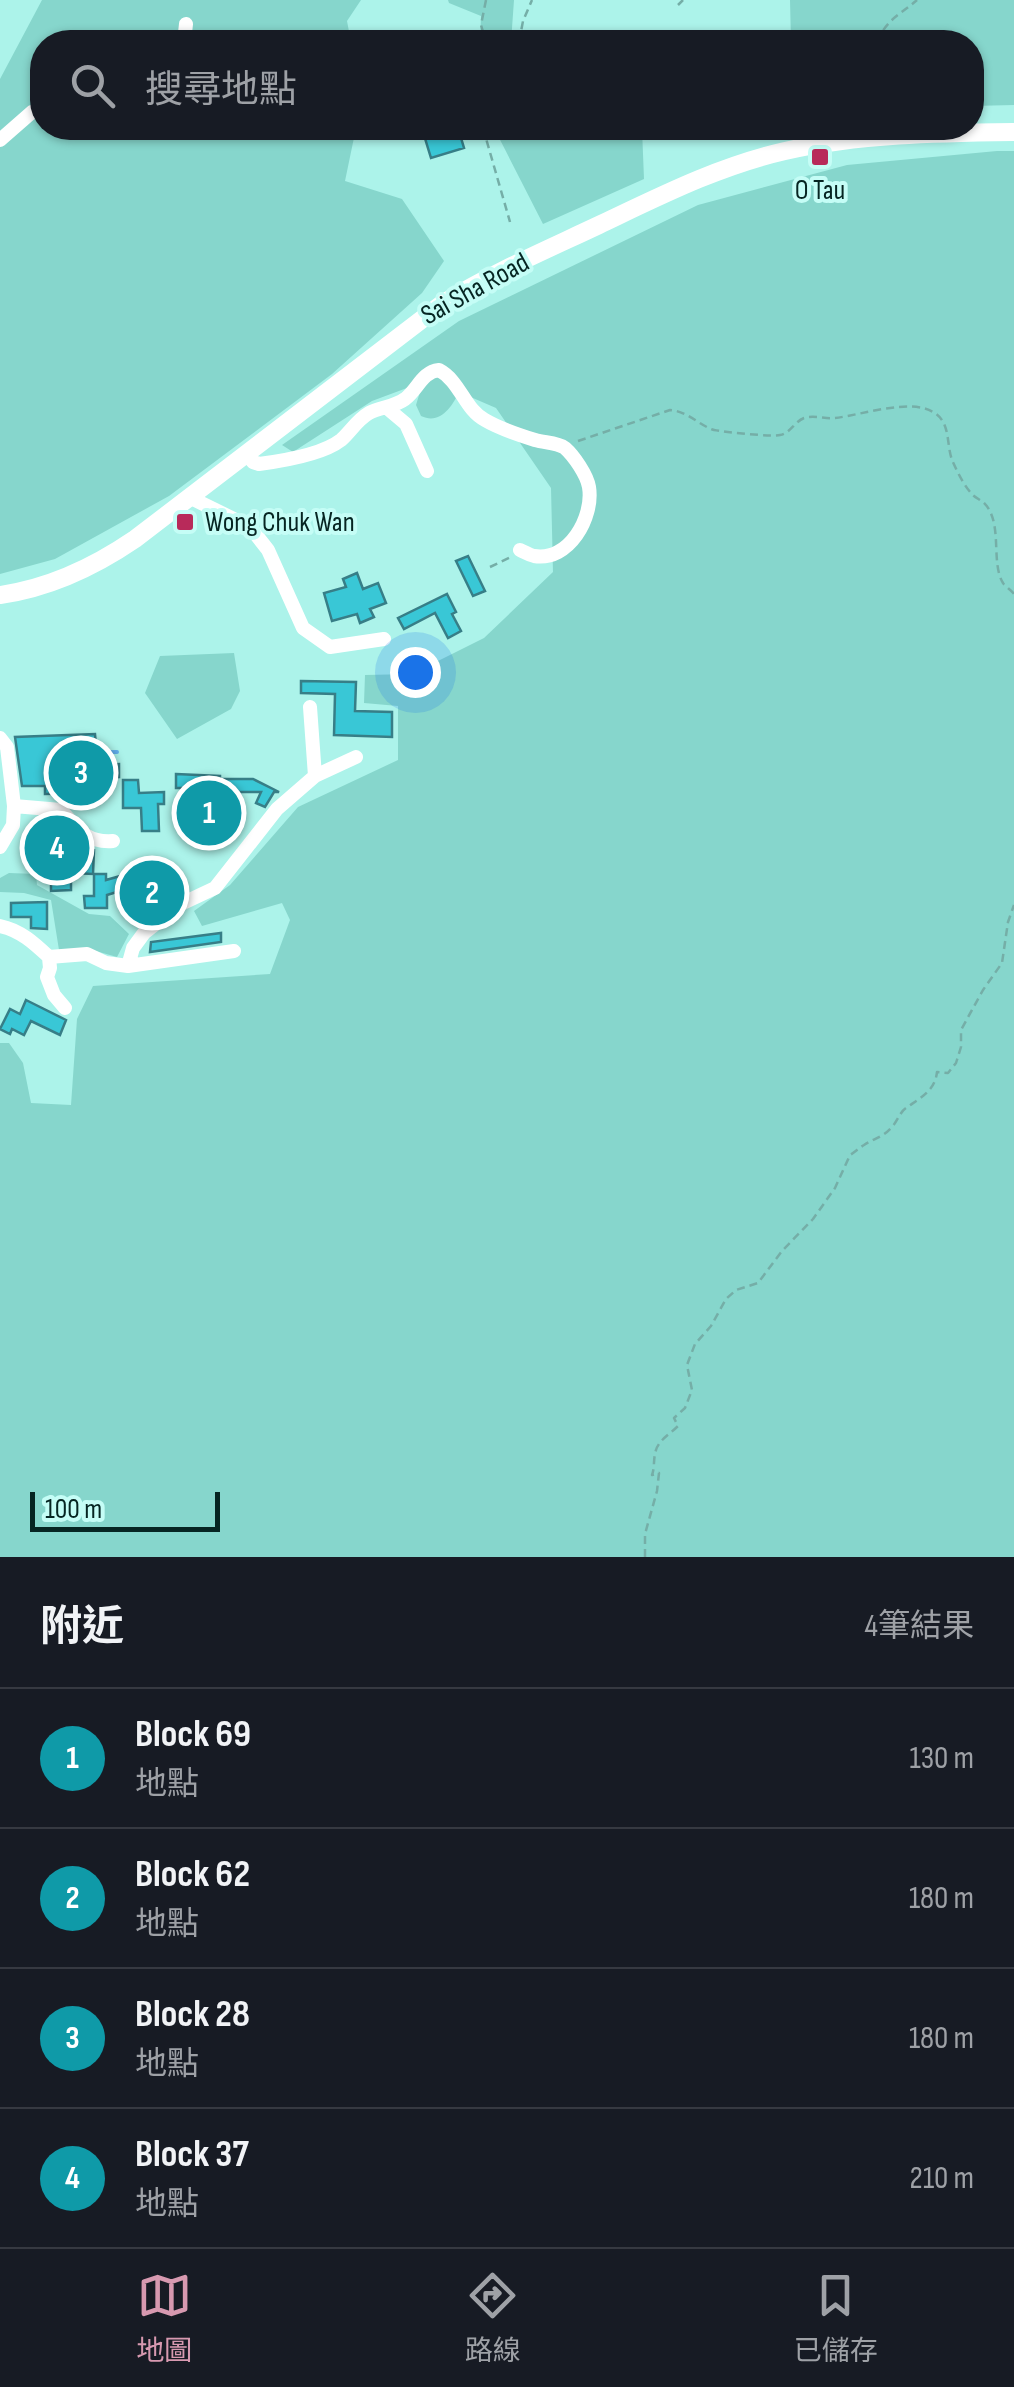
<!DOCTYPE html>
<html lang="zh-TW">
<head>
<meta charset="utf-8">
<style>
	body { margin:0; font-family:"Sofia Sans Condensed","Noto Sans TC",sans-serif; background:#242831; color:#f1f3f6 }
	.scale { position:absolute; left:30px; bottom:25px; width:190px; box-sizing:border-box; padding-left:10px; border:5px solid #062522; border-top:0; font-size:28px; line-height:35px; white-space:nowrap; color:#062522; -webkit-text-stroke:8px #c5fdf6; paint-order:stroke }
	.you { position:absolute; left:415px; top:672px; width:35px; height:35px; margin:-25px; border:8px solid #fff; border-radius:50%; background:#1a73e8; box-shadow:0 0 0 15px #1a73e833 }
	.badge { display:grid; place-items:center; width:65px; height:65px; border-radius:50%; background:#d799b0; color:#fff; font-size:32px; font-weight:700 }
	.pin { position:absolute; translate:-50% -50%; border:5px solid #fff; box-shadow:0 2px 10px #0006 }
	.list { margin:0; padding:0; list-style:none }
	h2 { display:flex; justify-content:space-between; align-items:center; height:130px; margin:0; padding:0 40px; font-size:42px }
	h2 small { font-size:32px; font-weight:400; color:#9ea1a6 }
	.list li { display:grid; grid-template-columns:65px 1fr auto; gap:30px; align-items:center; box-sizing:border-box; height:140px; padding:0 40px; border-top:2px solid #363941 }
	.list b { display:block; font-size:38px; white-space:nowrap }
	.list p { margin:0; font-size:32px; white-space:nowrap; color:#9ea1a6 }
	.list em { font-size:32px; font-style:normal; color:#9ea1a6 }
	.icon { flex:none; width:55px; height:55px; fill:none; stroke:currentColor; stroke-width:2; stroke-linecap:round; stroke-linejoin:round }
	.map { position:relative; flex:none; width:1014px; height:1557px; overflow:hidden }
	.search { position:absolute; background:#171b24; box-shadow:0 2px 8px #0004; left:30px; right:30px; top:30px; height:110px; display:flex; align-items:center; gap:25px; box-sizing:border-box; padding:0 35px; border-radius:40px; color:#9ea1a6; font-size:38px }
	.sheet { height:690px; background:#171b24 }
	nav { display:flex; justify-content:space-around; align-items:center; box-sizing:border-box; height:140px; border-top:2px solid #363941; background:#171b24; font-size:28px; color:#9ea1a6 }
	nav a { display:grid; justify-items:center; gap:5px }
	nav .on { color:#d799b0 }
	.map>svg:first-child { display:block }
	.green { fill:#86d6cc }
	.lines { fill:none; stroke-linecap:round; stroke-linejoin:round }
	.stream { stroke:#63adeb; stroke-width:4 }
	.building { fill:#39c7d6; stroke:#377e87; stroke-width:2.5 }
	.path { stroke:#75aea7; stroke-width:2.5; stroke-dasharray:8 5; stroke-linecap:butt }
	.minor { stroke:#fff; stroke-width:14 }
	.major { stroke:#fff; stroke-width:18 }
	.poi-dot { fill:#b82a5a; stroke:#c5fdf6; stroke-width:4 }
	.labels { text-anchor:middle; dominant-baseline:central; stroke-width:8; stroke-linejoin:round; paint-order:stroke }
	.poi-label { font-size:28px; fill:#062522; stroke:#c5fdf6 }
	.street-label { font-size:28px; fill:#062522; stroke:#c5fdf6 }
</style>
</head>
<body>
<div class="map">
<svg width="1014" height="1557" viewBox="0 0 1014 1557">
	<rect width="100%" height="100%" fill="#acf3ea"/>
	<path class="green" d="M42 0H361L347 21 351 42H42V128H356L345 181 402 199 444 261 422 293 332 374 169 496 55 559 0 574V79Z
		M448 0H514L511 42H480L481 16 449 3Z
		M790 0H1014V105L972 106V42H791Z
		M494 128H639L642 129 644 179 543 224Z
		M997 151H1014V1557H0V1043H9L23 1063 31 1103 71 1105 77 1019 93 986 270 974 290 920 282 903 202 926 194 911 230 885 298 807 398 760V706L364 703 365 675 412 674 484 638 553 572 551 488 496 408 459 392C452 407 440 425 421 416L416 405 423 382 372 401 293 452 282 445 459 321 698 205 847 165Z
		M234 653 240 691 231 709 177 739 145 693 160 656Z
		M9 873 36 874 37 885 89 914 110 916 129 934 117 957 92 950H59L51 900 24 893 0 892V878Z"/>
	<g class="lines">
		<path class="stream" d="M57 753 117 752"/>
	</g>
	<path class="building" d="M449 128H458L464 148 431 158 424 135Z
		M468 556 485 591 473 596 456 561Z
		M357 573 363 589 378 583 386 603 370 609 374 617 360 623 357 614 332 621 324 593 346 587 343 579Z
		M447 594 456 612 452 614 461 631 448 638 435 613 404 629 398 618Z
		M301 681 356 682 355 711 392 712V737L334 735 335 694 301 693Z
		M95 734 96 746 60 748 61 767 119 764V777L89 778 90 793 45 794V786H22L15 737Z
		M176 774 220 776V779H253L279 792H274L265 807 256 803 261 792H220L219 819H198V788H176Z
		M123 780H138L139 793 164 792V804H158L159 831H142L141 808H123Z
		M50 827 62 828 66 832 65 846H84L94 850 93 874 71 873V890L51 891V878H44L43 866H49Z
		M134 872 137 886 107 895V908H85L84 896H94V874H106V880Z
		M47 902V929L31 928V917H11V903Z
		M221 933V942L150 952 151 942Z
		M26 1000 66 1020 60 1035 31 1021 24 1035 12 1029 10 1034 0 1029 10 1009 20 1014Z"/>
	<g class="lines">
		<path class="path" d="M486 0 481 25 486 42
			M678 5 683 0
			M519 42 523 21 532 0
			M878 42C884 21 901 14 917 0
			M483 128 510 222
			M783 135 795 128
			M578 441 670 410C686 411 697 423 711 429 717 432 773 437 780 435 791 433 794 422 804 418 814 415 825 419 835 418 861 415 911 398 933 412 951 422 946 443 952 460 957 471 963 484 971 493 974 497 979 499 983 502 1004 521 990 562 1003 583 1004 585 1013 592 1014 594
			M490 567 511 557
			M645 1557V1534L657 1491 659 1473 652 1475C655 1467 653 1459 656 1450 659 1440 670 1434 678 1426L674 1418 685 1408 692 1390 687 1365 695 1344 711 1326 726 1299 736 1290 758 1283 782 1251 813 1219 835 1188 850 1155C855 1152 859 1148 864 1145 873 1139 883 1137 891 1128 898 1121 899 1113 906 1108 920 1098 935 1091 937 1072L948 1073 956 1063 961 1047V1030L983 990 1002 963 1008 922 1014 905"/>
		<path class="minor" d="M184 42 186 24
			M0 140 32 112 42 109
			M387 408 406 424 427 471
			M246 453 253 462 259 464C282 461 323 454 341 440 351 431 357 420 369 413 381 407 394 407 405 399 418 389 422 372 439 370 460 381 465 410 485 420 500 429 519 435 535 440 545 443 557 442 565 448 574 456 587 475 589 487 594 517 569 562 534 556 529 555 525 552 520 550
			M189 497 250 527 268 550 303 628 330 647 384 639
			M310 707 315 776
			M0 738 7 747 14 806 13 825 0 847
			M14 806 61 810C78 829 86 843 113 841
			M0 926C20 930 34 943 49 957L87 954 106 963 128 966 234 951
			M49 957 50 968 47 977 54 995 65 1008
			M128 966 133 948 144 933 181 904 215 888 277 809 315 776 356 757"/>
		<path class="major" d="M0 595C50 588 94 567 135 539L442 304C492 273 546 250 599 225 660 196 719 166 785 151 859 134 938 133 1014 132"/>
	</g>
	<g class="poi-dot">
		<rect x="810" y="147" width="20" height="20" rx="5"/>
		<rect x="175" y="512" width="20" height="20" rx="5"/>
	</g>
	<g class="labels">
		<g class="poi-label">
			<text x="820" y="190">O Tau</text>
			<text x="205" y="522" text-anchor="start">Wong Chuk Wan</text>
		</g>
		<g class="street-label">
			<text transform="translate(475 289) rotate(-29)">Sai Sha Road</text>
		</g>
	</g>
</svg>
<div class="scale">100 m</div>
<div class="you"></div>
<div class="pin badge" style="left:209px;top:813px;background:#0f9aa8">1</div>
<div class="pin badge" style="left:152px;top:893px;background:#0f9aa8">2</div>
<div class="pin badge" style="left:81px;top:773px;background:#0f9aa8">3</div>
<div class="pin badge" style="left:57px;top:848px;background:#0f9aa8">4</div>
<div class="search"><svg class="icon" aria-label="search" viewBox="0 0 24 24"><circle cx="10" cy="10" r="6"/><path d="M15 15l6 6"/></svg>搜尋地點</div>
</div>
<section class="sheet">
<h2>附近<small>4筆結果</small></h2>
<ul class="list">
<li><span class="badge" style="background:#0f9aa8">1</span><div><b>Block 69</b><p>地點</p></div><em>130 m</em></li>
<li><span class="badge" style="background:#0f9aa8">2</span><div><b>Block 62</b><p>地點</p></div><em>180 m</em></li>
<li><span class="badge" style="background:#0f9aa8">3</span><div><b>Block 28</b><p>地點</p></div><em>180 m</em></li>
<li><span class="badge" style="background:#0f9aa8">4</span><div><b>Block 37</b><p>地點</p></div><em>210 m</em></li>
</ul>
</section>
<nav>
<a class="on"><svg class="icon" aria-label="map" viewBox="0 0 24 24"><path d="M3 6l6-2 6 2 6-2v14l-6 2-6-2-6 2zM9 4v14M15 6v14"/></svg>地圖</a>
<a><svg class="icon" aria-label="directions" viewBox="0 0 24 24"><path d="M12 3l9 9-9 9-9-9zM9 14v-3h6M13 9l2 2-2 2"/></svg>路線</a>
<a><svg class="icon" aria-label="saved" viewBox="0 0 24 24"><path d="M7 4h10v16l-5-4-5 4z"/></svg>已儲存</a>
</nav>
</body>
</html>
